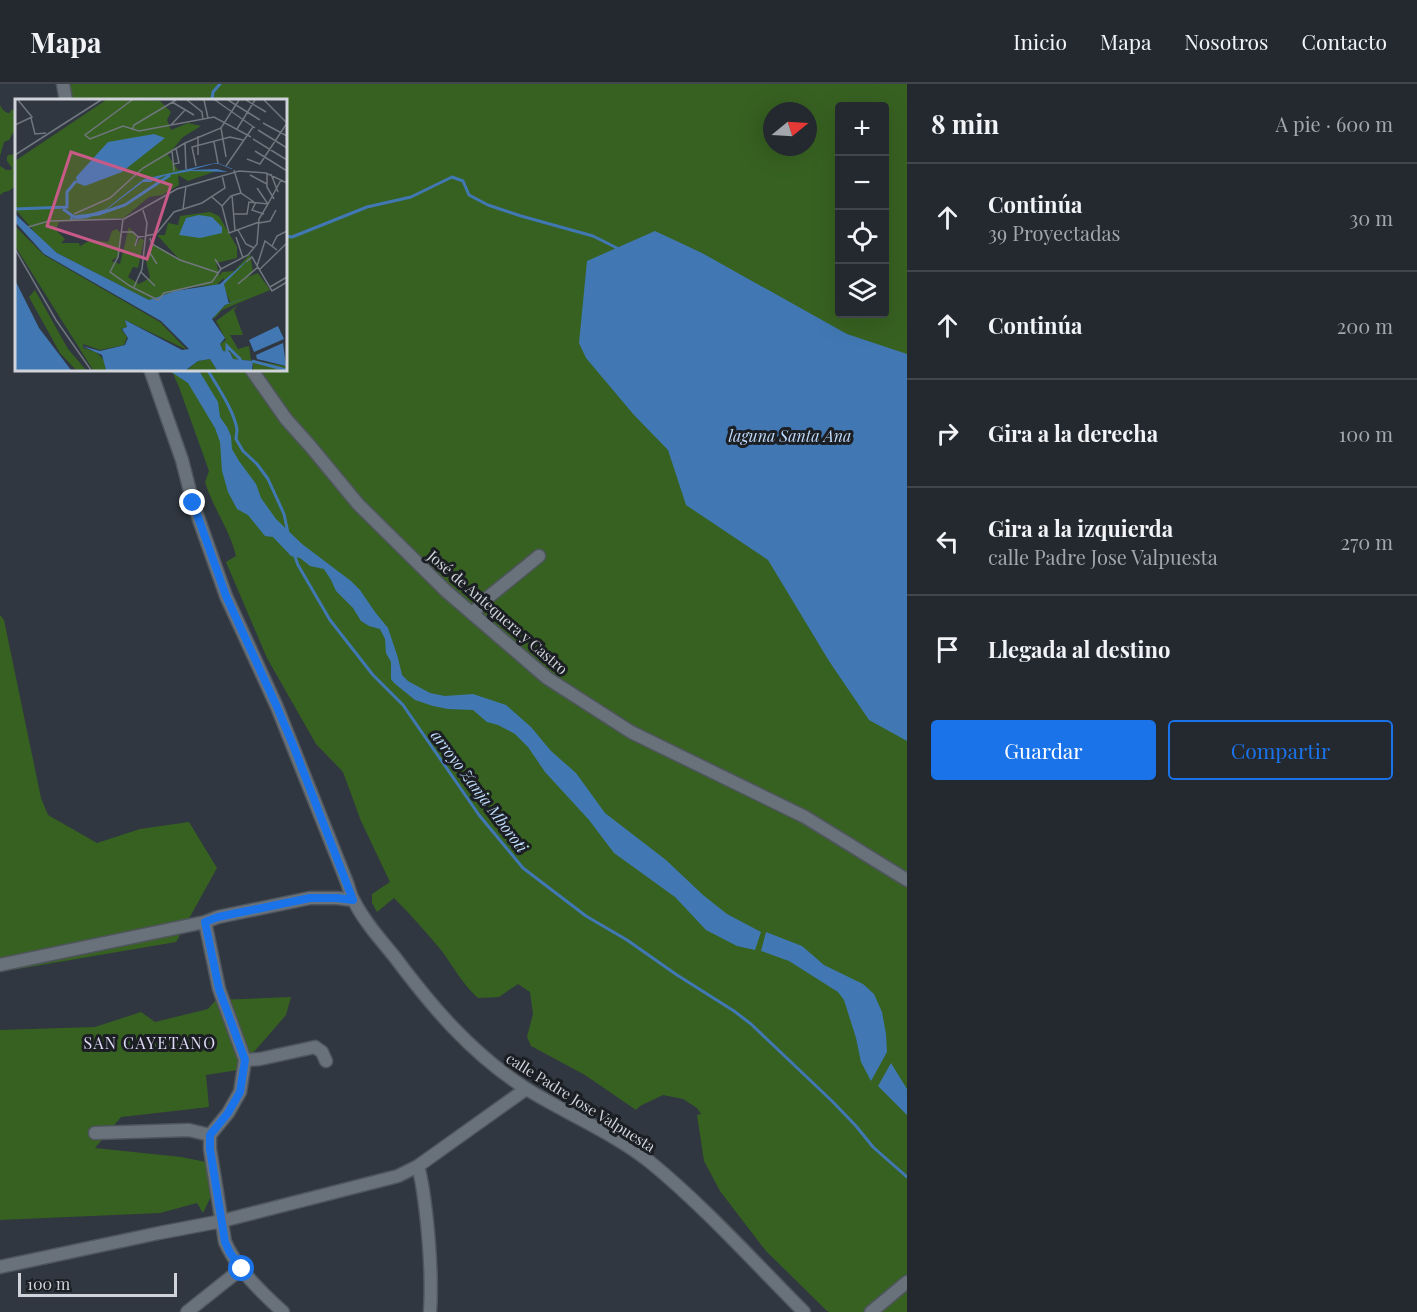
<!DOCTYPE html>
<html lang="es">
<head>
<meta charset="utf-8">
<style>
	body { margin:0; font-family:"Playfair Display",serif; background:#30353c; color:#f1f3f6 }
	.controls { position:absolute; right:18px; top:18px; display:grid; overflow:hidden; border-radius:6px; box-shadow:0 6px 24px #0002 }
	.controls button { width:54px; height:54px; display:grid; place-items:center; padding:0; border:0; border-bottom:2px solid #41454c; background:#242930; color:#f1f3f6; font:30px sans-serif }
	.compass { position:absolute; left:763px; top:18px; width:54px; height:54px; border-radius:50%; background:#242930; box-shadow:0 6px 24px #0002; rotate:72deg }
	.scale { position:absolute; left:18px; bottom:15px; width:159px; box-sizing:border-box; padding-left:6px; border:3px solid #d0d4da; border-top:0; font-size:16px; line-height:21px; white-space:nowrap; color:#d0d4da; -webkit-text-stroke:4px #1b1e22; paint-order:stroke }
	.stop { position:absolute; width:18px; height:18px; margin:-14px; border:4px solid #1a73e8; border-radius:50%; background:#fff }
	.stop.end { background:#1a73e8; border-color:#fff; box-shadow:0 2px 6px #0008 }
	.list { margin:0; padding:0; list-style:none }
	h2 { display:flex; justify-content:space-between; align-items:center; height:78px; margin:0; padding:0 24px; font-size:26px }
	h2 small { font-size:20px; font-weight:400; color:#a3a6ab }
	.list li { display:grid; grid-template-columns:39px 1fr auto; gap:18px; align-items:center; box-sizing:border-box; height:108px; padding:0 24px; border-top:2px solid #41454c }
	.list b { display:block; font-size:22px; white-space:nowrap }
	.list p { margin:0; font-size:20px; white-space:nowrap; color:#a3a6ab }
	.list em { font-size:20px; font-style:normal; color:#a3a6ab }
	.actions { display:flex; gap:12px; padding:18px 24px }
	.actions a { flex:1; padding:14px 0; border:2px solid #1a73e8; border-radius:6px; text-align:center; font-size:21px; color:#1a73e8 }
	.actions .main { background:#1a73e8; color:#fff }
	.icon { flex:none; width:33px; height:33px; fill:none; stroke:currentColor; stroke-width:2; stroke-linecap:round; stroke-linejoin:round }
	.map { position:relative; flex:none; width:907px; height:1228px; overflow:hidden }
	header { display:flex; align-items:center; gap:36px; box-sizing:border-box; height:84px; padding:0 30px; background:#242930; border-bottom:2px solid #41454c }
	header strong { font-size:28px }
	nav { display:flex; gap:33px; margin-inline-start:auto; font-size:21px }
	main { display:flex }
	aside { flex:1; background:#242930 }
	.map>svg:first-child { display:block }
	.green { fill:#376121; fill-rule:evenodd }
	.water { fill:#4178b3 }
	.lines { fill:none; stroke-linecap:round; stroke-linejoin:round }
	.stream { stroke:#4178b3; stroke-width:3 }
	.minor-casing { stroke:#4f555d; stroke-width:15 }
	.minor { stroke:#69727b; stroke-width:12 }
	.route { stroke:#1a73e8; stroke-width:8 }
	.labels { text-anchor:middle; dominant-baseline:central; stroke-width:6; stroke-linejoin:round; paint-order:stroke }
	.street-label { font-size:15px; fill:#d0d4da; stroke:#1b1e22 }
	.water-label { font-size:16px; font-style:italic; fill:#bfdcfd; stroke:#1b1e22 }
	.neighbourhood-label { font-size:16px; letter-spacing:1.5px; fill:#e2dcf9; stroke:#1b1e22 }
	.inset-river { fill:none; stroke:#4178b3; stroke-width:3 }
	.inset-road { fill:none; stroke:#70767e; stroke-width:1.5 }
	.view { fill:#c75a87; fill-opacity:0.15; stroke:#c75a87; stroke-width:3 }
	.inset-edge { fill:none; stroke:#d0d4da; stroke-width:3 }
</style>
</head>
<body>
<header>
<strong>Mapa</strong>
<nav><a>Inicio</a><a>Mapa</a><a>Nosotros</a><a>Contacto</a></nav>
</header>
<main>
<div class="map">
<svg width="907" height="1228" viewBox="0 0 907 1228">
	<rect width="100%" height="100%" fill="#303740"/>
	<path class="green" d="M66 0H907V1228H830L827 1227 766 1167 720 1107 704 1077 697 1031 701 1030 697 1024 683 1015 663 1011 640 1022 636 1026 585 991 531 962 527 953 533 930 530 908 518 900 499 913 478 914C463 901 453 882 441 866 426 848 410 830 394 814L377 828 372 819V810L390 798 361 737 343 688 316 660 267 574 226 478 236 472C230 446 213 424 205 398L209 387 179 303 171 285H285V16H72ZM840 22H884V230H840ZM772 27H808V63H772Z
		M0 21C2 25 6 30 10 29L11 26 16 25V48L13 49 9 56 4 58 0 72Z
		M15 70H16V113L14 110 16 105 14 103 9 107 4 108 0 111V82L6 86H11L12 84 7 77V73L8 71Z
		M0 531 4 536 41 714 48 731 97 759 140 745 189 738 217 784 176 858 0 888Z
		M291 913 286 931 238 986 206 991 209 1023 121 1033 95 1064 181 1073 206 1078 213 1108 203 1129 197 1119 160 1129 0 1136V946L95 943 141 928 155 938 208 925 216 916Z"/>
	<path class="water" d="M655 147 702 169 847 250 907 270V657L869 636 829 577 768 476 686 421 668 366 634 331 586 274 579 259 587 177Z
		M167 285H198L218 318 220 333 227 343 231 352 232 365 239 377 256 400 261 414 276 435 302 460 351 497 360 506 375 528 388 544 398 574 402 591 408 597 430 609 445 612 473 610 506 621 531 643 551 667 576 689 605 729 666 776 703 811 727 830 761 848 755 866 737 862 706 846 675 813 614 769 589 736 545 688 528 663 515 650 498 641 487 638 473 626 448 625 433 622 415 616 394 599 391 595V578L386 569 385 555 380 545 369 542 361 537 353 524 336 507 331 496 324 485 310 482 300 474 291 472 273 453 265 452 248 431 237 425 228 408 222 387 220 358 215 344 188 299Z
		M766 848 802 862 824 881 863 900 874 910 882 928 886 950 887 968 871 997 861 978 856 954 844 916 838 908 789 877 761 867Z
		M891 979 907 1005V1031L878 1002Z"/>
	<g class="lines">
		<path class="stream" d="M212 16 213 8 220 0
			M285 152 292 153 367 123 411 113 452 93 463 97 469 111 488 121 521 132 593 152 619 165
			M207 285C216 300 235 328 237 346 237 346 236 355 236 355L243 367 257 380 268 395 284 430 288 449
			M294 470 298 481 330 536 373 591 403 621 479 731 523 784 586 832 627 856 677 891 734 927 751 940 833 1018 856 1042 873 1063 907 1093"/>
		<defs>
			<path id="minor" d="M63 0 66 16
				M150 285 182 376 193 419 226 512 277 623 346 796C349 803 350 811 354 817 364 837 380 855 394 872 432 923 471 969 525 1004 565 1029 614 1049 650 1078 705 1123 754 1178 804 1228
				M251 285 286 335 311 363 358 420 446 507 547 594 631 648 805 733 907 796
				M473 529 486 515 539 472
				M205 838 219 905 245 976 240 1008 228 1029 210 1051
				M0 881 205 838 218 833 310 814H337L353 816
				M245 976 260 975 315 963 322 968 326 977
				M95 1049 189 1046 210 1051V1065L225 1158C238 1186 260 1207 283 1228
				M418 1082C423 1100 425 1119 427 1138 430 1168 432 1198 430 1228
				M0 1183 159 1149 222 1137 398 1092 418 1082 526 1005
				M187 1228 241 1185
				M871 1228 907 1198"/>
		</defs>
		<use href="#minor" class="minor-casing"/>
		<use href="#minor" class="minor"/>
	</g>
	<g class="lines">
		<path class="route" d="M193 419 226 512 277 623 293 661 353 816 337 814H310L218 833 205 838 219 905 245 976 240 1008 228 1029 210 1051V1065L225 1158 230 1169 242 1185"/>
	</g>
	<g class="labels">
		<g class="street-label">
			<text transform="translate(498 528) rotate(41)">José de Antequera y Castro</text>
			<text transform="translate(581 1018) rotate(32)">calle Padre Jose Valpuesta</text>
		</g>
		<g class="water-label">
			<text x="790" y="351">laguna Santa Ana</text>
			<text transform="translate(480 707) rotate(53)">arroyo Zanja Mboroti</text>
		</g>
		<g class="neighbourhood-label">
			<text x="150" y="958">SAN CAYETANO</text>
		</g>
	</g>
	<g transform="translate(15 15)">
		<rect width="272" height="272" fill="#303740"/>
		<path d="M91 1 145 2 156 13 152 21 156 31 173 24 186 27 168 38 153 56 163 71H204L173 82 163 76 164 86 147 96 134 98 109 119 44 123 41 131 50 140 46 144H64L67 155 65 147 76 141 93 143 97 132 102 130 107 136 104 157 96 162 105 165 114 128 121 137V147L125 139 129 141 123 169 118 168 113 178 124 185 135 179 131 162 138 145 164 160 142 136H150L153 124 163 126 165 117 195 113 204 117 222 148V159L201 164 205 177 207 173 219 172 235 155 238 173 233 178 243 174 255 191 207 211 198 221 202 212 215 203 209 189V179L201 186 176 188 134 201 42 154 24 138 0 110V62ZM0 127 29 156 145 223 172 251 110 221 112 228 106 230 112 238 109 246 85 251 68 245V249L81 253 89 261 91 271H78L0 147ZM20 191 53 250 71 271 60 270 45 254 14 198ZM223 206 219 211 228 236H215L223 250 234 247 236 261 271 267V271H238V262L217 260 216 253 208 252 205 245 211 241 201 222ZM195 260 202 271H172L183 262Z" fill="#376121"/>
		<path d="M247 23 218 70H216L204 65H198L176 71 202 70 213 73 176 72 149 77 136 83H128L91 111 73 119 55 121 56 116 58 120 91 110 129 80 195 65 203 64 218 70ZM139 35 150 39 107 73 70 87 62 84 61 78 93 43ZM0 115 42 154 134 201 160 192 205 185 236 158 209 185 214 205 255 190 210 206 197 220 210 239 205 245 208 252 215 253 218 260 238 262 237 271H202L195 260 183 262 171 271H91L87 256 67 247 85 252 110 246 113 239 107 230 112 228 110 221 167 251 174 250 146 222 29 155 0 123ZM184 116 197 118 207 128V134L185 139 164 136 171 119ZM0 181 24 229 56 271H0ZM263 227 269 240 239 253 234 241ZM268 244 271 267 242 260 241 256Z" fill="#4178b3"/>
		<path class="inset-river" d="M0 110 52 108V93L61 82M48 110 59 118 84 115 110 106 155 76M212 253V247L226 261M237 262 271 271"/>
		<path class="inset-road" d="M117 1 70 36 75 40 108 27 124 32 199 18 236 38M172 1 187 13 188 21M189 1 193 19M200 1 240 29M213 1 245 21M231 1 251 13M249 1 272 24M157 3 179 16M16 19 20 35 31 34M248 24 272 37M0 26 17 18 3 1M156 26 170 11M206 29 211 58M222 30 240 1M117 31 119 26 161 1M243 31 272 49M183 37V56M238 40 272 61M199 43 203 64M170 44 171 70M157 52 159 72M240 52 272 72M0 56 86 1M232 60 245 65 272 24M158 65 164 64 161 49M181 67 177 48 215 38 228 41M211 67 238 28M219 71 226 94 239 103M252 74V88L259 100M256 75 263 93M235 76 252 85M217 96 220 132M197 98 207 107 214 134 244 123M241 103 237 111 249 115M207 107 216 97 226 94M168 110 171 87M59 115 95 99 128 69 170 44 206 29 224 1M218 115H232L234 103 253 105 266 81M108 120 103 158 95 173 115 187 143 201 149 194 197 183 206 170M244 124 255 122 261 111M13 128 34 122 109 120 162 90 224 72 251 74 272 84M223 131 231 145 239 149M106 133H118L123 138M221 138 228 159M135 139 137 145 165 161 204 174M137 145 135 154 142 165M120 147 123 138 141 135 159 113 187 104 210 89 207 76M257 147 262 137 272 132M0 150 41 221 76 271M200 160 206 170 233 156 242 145 244 120 253 105 242 89M231 163 237 158 257 192 272 183M242 167 250 142 262 151M244 171 272 144M126 173 140 187M223 185 243 168M119 188 127 170 132 124 128 111M255 188 272 178"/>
		<path class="view" d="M56 53 156 86 132 160 32 127Z"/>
		<rect width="272" height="272" class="inset-edge"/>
	</g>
</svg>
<div class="controls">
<button>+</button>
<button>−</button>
<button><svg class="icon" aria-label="locate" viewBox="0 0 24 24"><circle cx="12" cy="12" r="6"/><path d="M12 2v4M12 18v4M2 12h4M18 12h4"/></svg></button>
<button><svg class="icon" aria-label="layers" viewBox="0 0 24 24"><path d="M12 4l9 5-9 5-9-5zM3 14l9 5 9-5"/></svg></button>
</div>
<svg class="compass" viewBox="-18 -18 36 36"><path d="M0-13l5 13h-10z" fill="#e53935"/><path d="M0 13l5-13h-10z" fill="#a3a6ab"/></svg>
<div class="scale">100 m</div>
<div class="stop" style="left:242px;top:1185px"></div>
<div class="stop end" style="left:193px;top:419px"></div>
</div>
<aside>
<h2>8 min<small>A pie · 600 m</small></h2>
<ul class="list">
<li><svg class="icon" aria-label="ahead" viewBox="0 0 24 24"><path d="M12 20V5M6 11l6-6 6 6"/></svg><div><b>Continúa</b><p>39 Proyectadas</p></div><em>30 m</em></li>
<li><svg class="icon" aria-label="ahead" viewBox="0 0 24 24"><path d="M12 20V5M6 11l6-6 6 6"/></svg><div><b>Continúa</b></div><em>200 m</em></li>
<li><svg class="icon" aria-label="right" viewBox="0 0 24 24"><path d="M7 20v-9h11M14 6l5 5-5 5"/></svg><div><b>Gira a la derecha</b></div><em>100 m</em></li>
<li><svg class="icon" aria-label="left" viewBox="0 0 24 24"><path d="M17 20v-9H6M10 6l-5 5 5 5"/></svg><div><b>Gira a la izquierda</b><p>calle Padre Jose Valpuesta</p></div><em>270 m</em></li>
<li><svg class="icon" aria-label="arrive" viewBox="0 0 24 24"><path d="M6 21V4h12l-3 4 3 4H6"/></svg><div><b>Llegada al destino</b></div></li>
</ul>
<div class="actions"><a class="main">Guardar</a><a>Compartir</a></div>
</aside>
</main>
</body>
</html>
